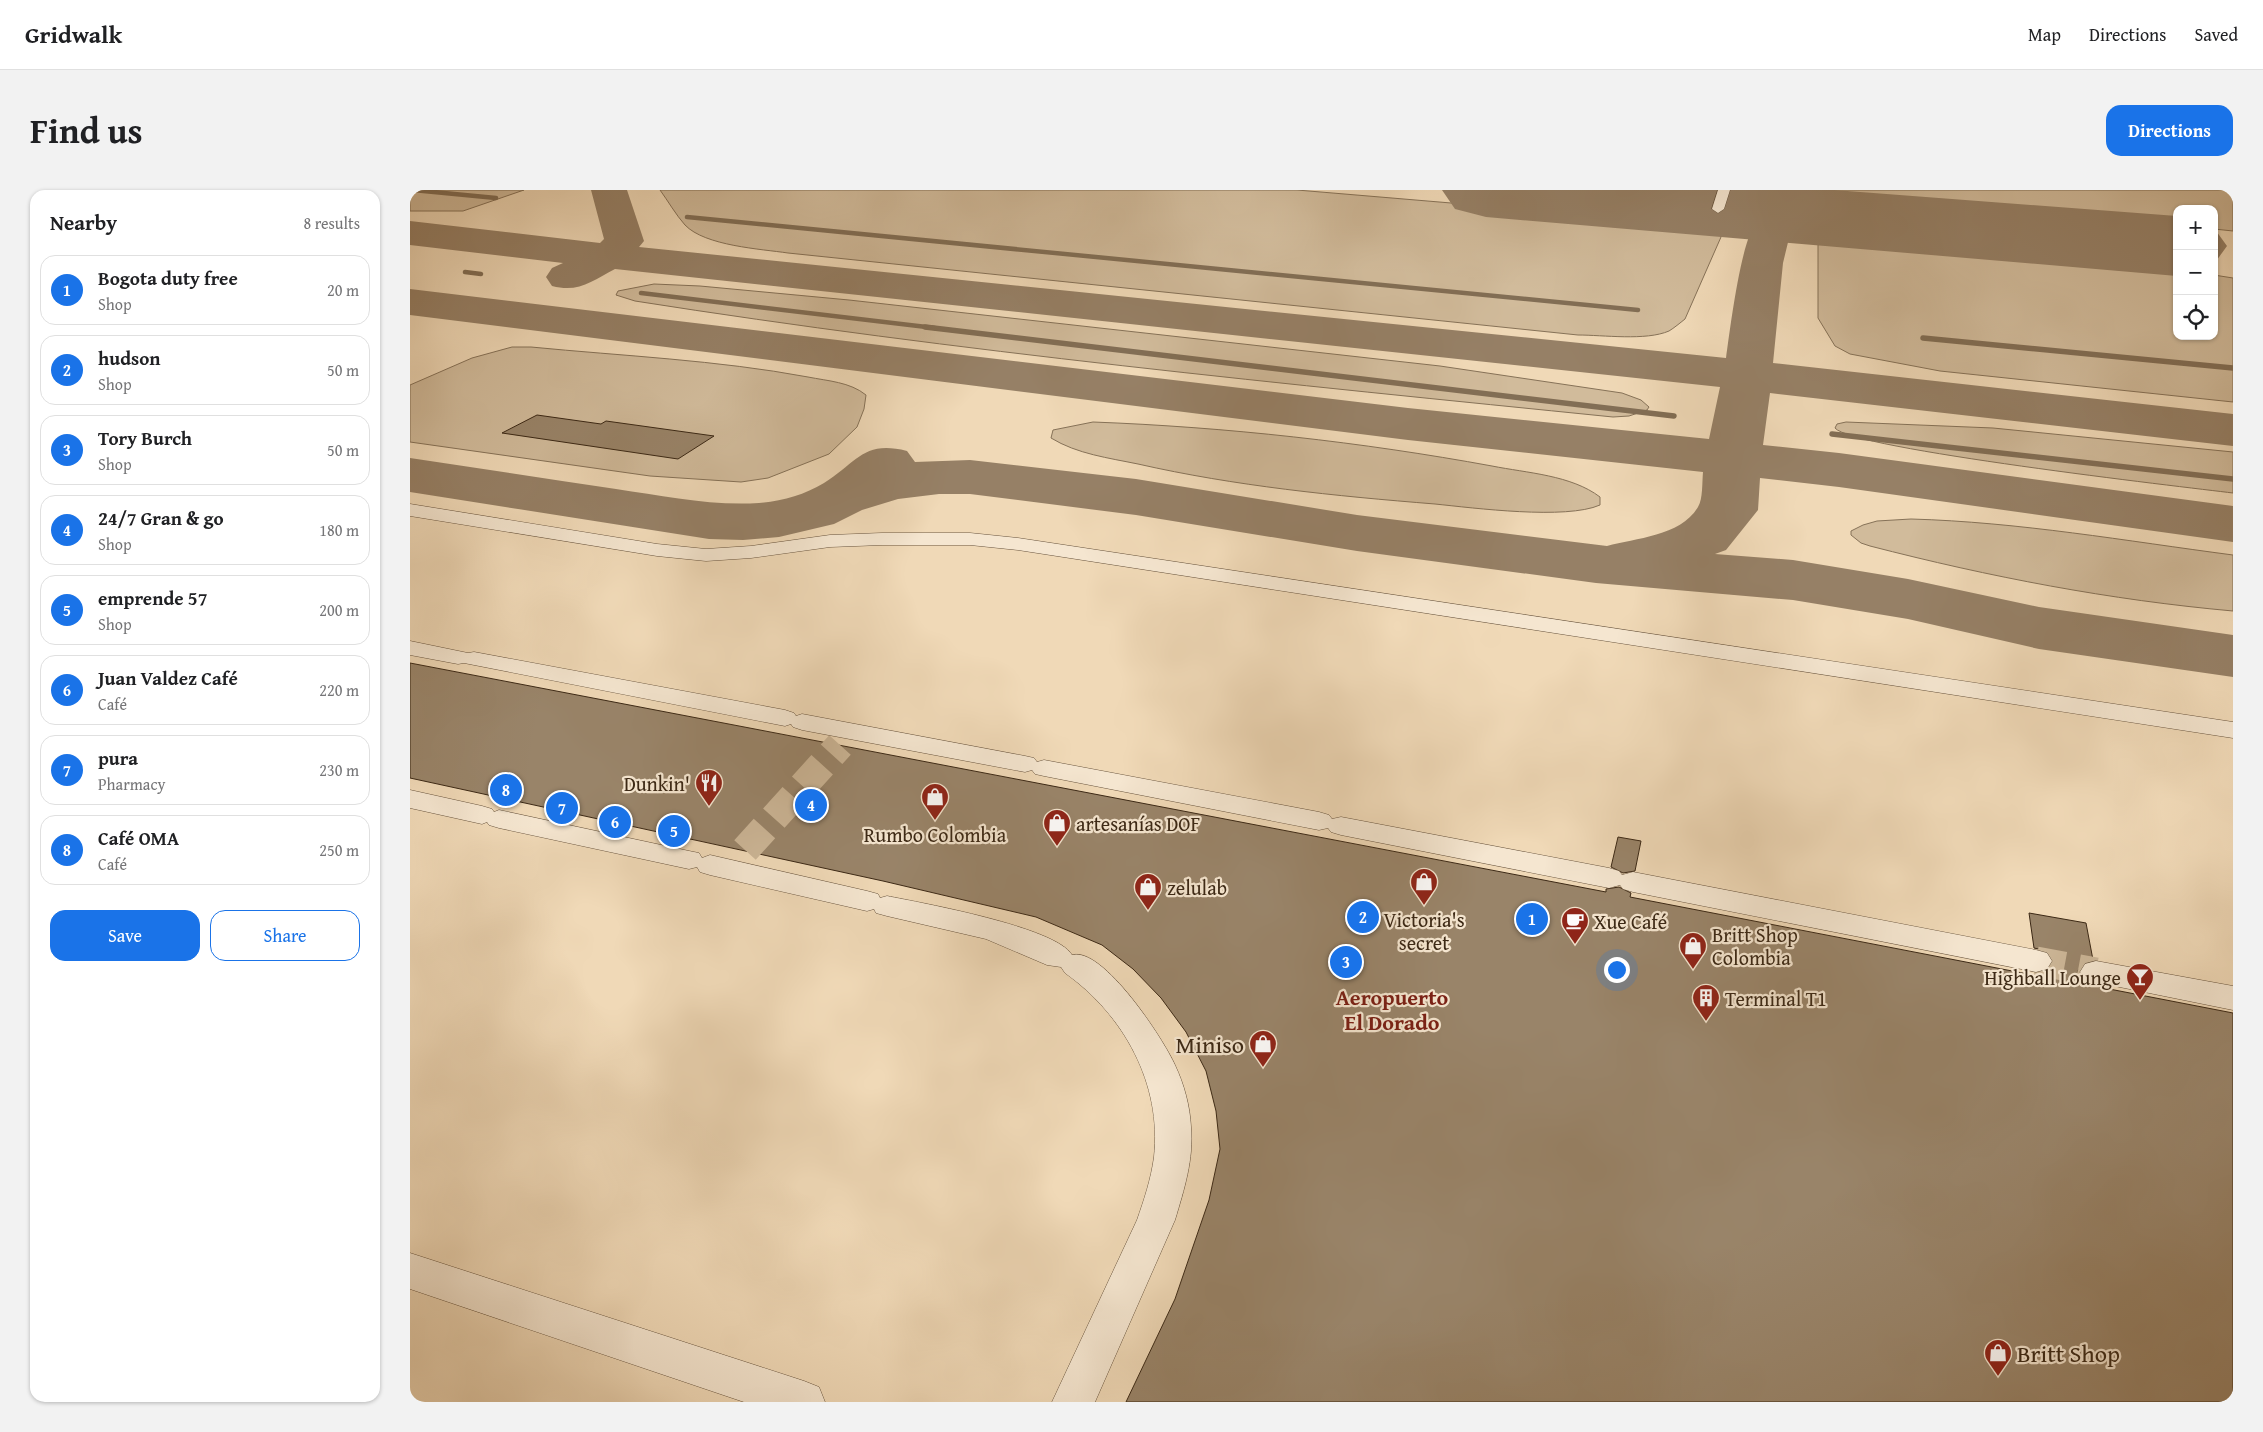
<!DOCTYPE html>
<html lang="en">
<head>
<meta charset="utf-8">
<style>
	body { margin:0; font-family:"Gentium Book Plus",serif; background:#f2f2f2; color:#202124 }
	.controls { position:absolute; right:15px; top:15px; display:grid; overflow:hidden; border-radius:10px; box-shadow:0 1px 4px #0004 }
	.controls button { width:45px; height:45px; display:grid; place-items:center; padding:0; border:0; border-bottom:1px solid #e0e0e0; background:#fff; color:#202124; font:25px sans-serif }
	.you { position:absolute; left:1206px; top:779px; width:18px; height:18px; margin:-12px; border:4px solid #fff; border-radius:50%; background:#1a73e8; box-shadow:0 0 0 8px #1a73e833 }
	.badge { display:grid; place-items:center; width:32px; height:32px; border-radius:50%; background:#1a73e8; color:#fff; font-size:16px; font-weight:700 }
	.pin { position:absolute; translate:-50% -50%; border:2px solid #fff; box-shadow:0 1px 5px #0006 }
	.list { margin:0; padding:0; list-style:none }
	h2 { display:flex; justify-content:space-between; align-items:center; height:65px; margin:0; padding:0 20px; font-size:21px }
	h2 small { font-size:16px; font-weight:400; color:#757577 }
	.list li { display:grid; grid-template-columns:32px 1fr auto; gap:15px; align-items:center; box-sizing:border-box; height:70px; margin:0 10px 10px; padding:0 10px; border:1px solid #e0e0e0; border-radius:15px }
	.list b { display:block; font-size:19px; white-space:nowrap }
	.list p { margin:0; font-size:16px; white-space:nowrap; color:#757577 }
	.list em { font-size:16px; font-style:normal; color:#757577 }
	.actions { display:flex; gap:10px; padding:15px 20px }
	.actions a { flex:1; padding:11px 0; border:1px solid #1a73e8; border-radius:15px; text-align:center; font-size:18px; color:#1a73e8 }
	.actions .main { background:#1a73e8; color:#fff }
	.icon { flex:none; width:28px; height:28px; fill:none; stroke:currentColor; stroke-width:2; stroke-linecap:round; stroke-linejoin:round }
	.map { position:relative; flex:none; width:1823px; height:1212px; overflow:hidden; border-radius:15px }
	header { display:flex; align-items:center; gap:30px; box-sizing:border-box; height:70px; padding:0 25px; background:#fff; border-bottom:1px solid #e0e0e0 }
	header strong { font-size:24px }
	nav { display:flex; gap:28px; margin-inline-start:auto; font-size:18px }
	.intro { display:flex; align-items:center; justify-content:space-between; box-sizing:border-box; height:120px; padding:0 30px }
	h1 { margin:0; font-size:35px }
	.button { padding:12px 22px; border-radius:15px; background:#1a73e8; color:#fff; font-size:18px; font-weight:700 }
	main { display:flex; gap:30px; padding:0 30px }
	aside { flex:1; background:#fff; border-radius:15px; box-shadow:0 1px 4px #0004 }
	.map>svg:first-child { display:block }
	.green { fill:#d1bb9b; stroke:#867258 }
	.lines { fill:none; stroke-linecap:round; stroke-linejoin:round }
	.stream-far1 { stroke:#826e55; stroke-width:4.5 }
	.stream { stroke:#826e55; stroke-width:5.5 }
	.taxiway { fill:#968066; fill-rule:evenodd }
	.runway { fill:#968066; fill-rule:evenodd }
	.building { fill:#998469; stroke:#3b2815 }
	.minor-tunnel { stroke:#ccb697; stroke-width:29; stroke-dasharray:29 14; stroke-linecap:butt }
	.minor-casing { stroke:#68543e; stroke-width:1 }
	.minor { fill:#f5e6d0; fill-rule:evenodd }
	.labels { text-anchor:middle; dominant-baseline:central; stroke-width:4.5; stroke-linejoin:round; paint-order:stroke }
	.poi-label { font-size:20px; fill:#3b2815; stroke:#f5e6d0; text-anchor:start }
	.quarter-label { font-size:22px; font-weight:bold; fill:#7a1f14; stroke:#f5e6d0 }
	.near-poi-label { font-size:24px; fill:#3b2815; stroke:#f5e6d0; text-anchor:end }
</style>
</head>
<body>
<header>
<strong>Gridwalk</strong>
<nav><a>Map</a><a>Directions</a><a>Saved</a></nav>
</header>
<div class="intro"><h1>Find us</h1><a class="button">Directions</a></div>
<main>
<aside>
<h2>Nearby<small>8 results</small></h2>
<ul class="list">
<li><span class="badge">1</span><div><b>Bogota duty free</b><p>Shop</p></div><em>20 m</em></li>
<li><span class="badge">2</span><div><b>hudson</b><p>Shop</p></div><em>50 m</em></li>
<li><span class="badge">3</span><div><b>Tory Burch</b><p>Shop</p></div><em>50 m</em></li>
<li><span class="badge">4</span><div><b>24/7 Gran &amp; go</b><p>Shop</p></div><em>180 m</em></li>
<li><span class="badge">5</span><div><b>emprende 57</b><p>Shop</p></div><em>200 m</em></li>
<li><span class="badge">6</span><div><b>Juan Valdez Café</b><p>Café</p></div><em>220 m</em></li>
<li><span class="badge">7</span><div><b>pura</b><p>Pharmacy</p></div><em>230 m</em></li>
<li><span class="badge">8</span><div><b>Café OMA</b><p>Café</p></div><em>250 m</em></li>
</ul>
<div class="actions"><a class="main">Save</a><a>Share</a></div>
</aside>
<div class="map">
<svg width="1823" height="1212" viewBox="0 0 1823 1212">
	<rect width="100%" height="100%" fill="#f0d9b7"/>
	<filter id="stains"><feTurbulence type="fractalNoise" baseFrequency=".004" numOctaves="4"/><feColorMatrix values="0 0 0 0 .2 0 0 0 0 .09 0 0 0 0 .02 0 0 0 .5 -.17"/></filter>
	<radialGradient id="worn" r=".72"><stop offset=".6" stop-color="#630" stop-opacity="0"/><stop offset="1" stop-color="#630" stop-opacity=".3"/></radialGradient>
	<path class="green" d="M0 0H114L53 21H0Z
		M250 0H887L1266 32C1280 33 1303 34 1311 47L1275 129C1270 133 1264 138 1259 141 1236 151 1193 145 1168 145L378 63C351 59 295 56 275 35 266 25 258 11 250 0Z
		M1298 0H1823V41L1804 39V19H1767V37Z
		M1447 46 1594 59 1767 80V146H1804V85L1823 88V212L1530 181 1440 164 1425 156 1408 128V55L1419 48Z
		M244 94 290 96 439 110 1030 176 1212 203 1231 210 1239 217 1237 220 1219 226 1203 227C876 194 549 162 225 111L206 105 208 101Z
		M102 157H121C213 166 307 170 398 187 418 191 440 192 456 205L454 219 447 237 419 264 358 288 331 292 240 286 0 252V195L62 168Z
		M683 232C816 237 951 252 1082 276 1117 283 1161 285 1190 307V315C1156 330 1064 318 1025 314 925 306 825 296 728 274 699 268 667 264 641 248L643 240Z
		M1436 232 1583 238 1823 262V303C1774 297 1441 259 1425 238L1427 234Z
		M1501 329C1609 332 1716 351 1823 365V421C1700 410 1580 387 1460 356L1451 353 1441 345V341L1453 335 1467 331Z"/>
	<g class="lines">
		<path class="stream-far1" d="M3 0 86 8
			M277 27 1228 120
			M55 82 71 84
			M231 103 525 138"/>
		<path class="stream" d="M515 137 1264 226
			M1513 148 1823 178
			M1422 244 1823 289"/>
		<path class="taxiway" d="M181 0H217L234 51 229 57 1316 168C1320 141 1331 46 1348 30 1365 15 1414 15 1434 20L1440 28 1434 36C1417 40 1396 35 1380 44L1373 73 1363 173 1823 224V256L1360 203 1353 255 1429 263 1823 316V352L1429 297 1350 288 1348 320 1316 360 1305 364 1383 370 1498 389 1629 417 1823 445V487L1629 459 1498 429 1383 410 1186 393 947 361 726 325 560 304H529L488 309 452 320 424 334 369 347 333 350 299 349 0 302V268C69 278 138 289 206 299 254 306 301 316 349 313 373 311 394 305 414 293 448 272 453 250 497 261L505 272 560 270 726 289 947 325 1197 356C1226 348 1271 346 1288 317 1293 309 1292 292 1293 282L998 250 0 125V99L998 218 1299 249 1310 197 205 79C182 91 169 103 142 96L136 87 142 78 153 73 0 55V31L190 53 194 49Z
			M1538 25 1767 52V76L1524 45 1519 37 1524 29Z"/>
		<path class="runway" d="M1032 0H1424L1767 26V86L1076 27 1045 19Z
			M1804 38 1817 56 1804 74Z"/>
	</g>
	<path class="building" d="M127 225 191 234 196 231 304 246 268 269 92 243Z
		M0 473 1196 702V699L1209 697 1221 703 1220 707 1628 786 1627 784 1639 780 1644 770 1637 761 1624 758 1619 723 1676 733 1683 770 1673 773 1668 781 1675 792 1688 795 1689 797 1823 823V1212H716L765 1109 799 1010 810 959 806 921 796 881 776 842 751 808 723 779 692 755 626 727 473 691 0 588Z
		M1208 647 1231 651 1225 681 1213 683 1201 677Z"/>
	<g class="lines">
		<path class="minor-tunnel" d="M335 660 430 555
			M1626 771 1686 782"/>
		<defs>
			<path id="minor" d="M1308 0H1320L1314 19 1308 23 1302 19Z
				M0 314 247 354 296 359 341 356 420 345 472 343H560L608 348 1823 532V548L608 360 560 355H472L420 357 341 368 296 371 247 366 0 326Z
				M0 451 58 463 64 462 375 520 384 523 386 526 392 524 615 566 624 568 627 572 634 570 909 622 919 625 922 629 931 627 1199 678 1209 681 1212 685 1223 682 1626 760 1637 763 1642 771 1637 779 1626 782 1223 702 1213 699 1210 695 1199 698 931 645 921 642 918 638 909 640 634 586 625 584 622 580 615 582 392 540 383 537 381 534 375 536 54 473 48 474 0 465Z
				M0 600 72 616 82 619 84 622 89 620 279 661 289 663 292 668 300 665 457 701 468 704 470 708 477 706C512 713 646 737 662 765 693 756 754 850 765 875 774 894 780 916 781 937 784 969 774 1000 765 1030L685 1212H642L727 1030C734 1010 741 989 744 967 752 894 714 825 655 783L651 777 637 775 576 749 477 726 466 723 464 719 457 721 300 685 290 682 287 677 279 679 89 638 79 635 77 632 72 634 0 618Z
				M1686 771 1823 796V820L1675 790 1670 782 1675 774Z
				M0 1063 394 1191 409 1197 415 1212H334L0 1099Z"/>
		</defs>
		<use href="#minor" class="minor-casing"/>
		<use href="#minor" class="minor"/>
	</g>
	<defs>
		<symbol id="restaurant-pin" viewBox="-11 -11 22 30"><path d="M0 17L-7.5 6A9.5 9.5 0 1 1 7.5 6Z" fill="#8f2418" stroke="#f5e6d0"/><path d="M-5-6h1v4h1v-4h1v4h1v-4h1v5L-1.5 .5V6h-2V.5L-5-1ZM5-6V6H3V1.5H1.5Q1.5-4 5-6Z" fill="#fff"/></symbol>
		<symbol id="shop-pin" viewBox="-11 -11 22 30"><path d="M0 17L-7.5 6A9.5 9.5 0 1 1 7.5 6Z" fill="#8f2418" stroke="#f5e6d0"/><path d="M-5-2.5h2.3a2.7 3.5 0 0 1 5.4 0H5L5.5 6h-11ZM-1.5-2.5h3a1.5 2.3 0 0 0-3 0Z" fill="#fff"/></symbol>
		<symbol id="cafe-pin" viewBox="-11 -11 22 30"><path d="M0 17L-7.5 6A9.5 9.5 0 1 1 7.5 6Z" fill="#8f2418" stroke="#f5e6d0"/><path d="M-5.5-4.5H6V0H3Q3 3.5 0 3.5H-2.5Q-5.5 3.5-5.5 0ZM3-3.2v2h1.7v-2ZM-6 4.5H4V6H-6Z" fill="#fff"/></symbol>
		<symbol id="bar-pin" viewBox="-11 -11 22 30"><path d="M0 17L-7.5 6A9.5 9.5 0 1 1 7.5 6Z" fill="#8f2418" stroke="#f5e6d0"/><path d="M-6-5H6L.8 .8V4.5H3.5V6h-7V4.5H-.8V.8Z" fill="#fff"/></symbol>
		<symbol id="building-pin" viewBox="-11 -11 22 30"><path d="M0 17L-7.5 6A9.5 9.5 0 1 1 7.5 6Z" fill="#8f2418" stroke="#f5e6d0"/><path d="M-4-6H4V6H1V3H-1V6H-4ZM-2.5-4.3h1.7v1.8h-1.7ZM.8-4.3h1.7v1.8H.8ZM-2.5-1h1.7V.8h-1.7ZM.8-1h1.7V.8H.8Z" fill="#fff"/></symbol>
	</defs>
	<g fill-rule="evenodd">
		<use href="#restaurant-pin" x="283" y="577" width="32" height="43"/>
		<use href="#shop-pin" x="509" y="591" width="32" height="43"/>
		<use href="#shop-pin" x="631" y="617" width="32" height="43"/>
		<use href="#shop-pin" x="998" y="676" width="32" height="43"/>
		<use href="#shop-pin" x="722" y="681" width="32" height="43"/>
		<use href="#cafe-pin" x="1149" y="715" width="32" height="43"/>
		<use href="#shop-pin" x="1267" y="740" width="32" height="43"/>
		<use href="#bar-pin" x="1714" y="771" width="32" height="43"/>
		<use href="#building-pin" x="1280" y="792" width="32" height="43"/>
		<use href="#shop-pin" x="837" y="838" width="32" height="43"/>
		<use href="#shop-pin" x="1572" y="1147" width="32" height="43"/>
	</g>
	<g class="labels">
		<g class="poi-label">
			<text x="280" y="593" text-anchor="end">Dunkin'</text>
			<text x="666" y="633">artesanías DOF</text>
			<text x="525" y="644" text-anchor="middle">Rumbo Colombia</text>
			<text x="757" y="697">zelulab</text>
			<text x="1014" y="729" text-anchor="middle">Victoria's<tspan x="1014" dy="23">secret</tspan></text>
			<text x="1184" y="731">Xue Café</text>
			<text x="1302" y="744">Britt Shop<tspan x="1302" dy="23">Colombia</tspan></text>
			<text x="1711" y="787" text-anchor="end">Highball Lounge</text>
			<text x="1315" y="808">Terminal T1</text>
		</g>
		<g class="quarter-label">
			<text x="982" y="807">Aeropuerto<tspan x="982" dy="25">El Dorado</tspan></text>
		</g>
		<g class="near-poi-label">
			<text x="834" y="854">Miniso</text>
			<text x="1607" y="1163" text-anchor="start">Britt Shop</text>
		</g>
	</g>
	<rect width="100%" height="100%" filter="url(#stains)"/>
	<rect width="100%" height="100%" fill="url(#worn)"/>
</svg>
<div class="controls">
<button>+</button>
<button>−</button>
<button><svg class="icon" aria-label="locate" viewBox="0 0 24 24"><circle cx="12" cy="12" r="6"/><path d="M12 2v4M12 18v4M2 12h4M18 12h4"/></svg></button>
</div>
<div class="you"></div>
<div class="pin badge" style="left:1122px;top:729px">1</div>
<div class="pin badge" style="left:953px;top:727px">2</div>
<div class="pin badge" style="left:936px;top:772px">3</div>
<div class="pin badge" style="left:401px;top:615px">4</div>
<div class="pin badge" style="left:264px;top:641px">5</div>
<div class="pin badge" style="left:205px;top:632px">6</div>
<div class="pin badge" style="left:152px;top:618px">7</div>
<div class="pin badge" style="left:96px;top:600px">8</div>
</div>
</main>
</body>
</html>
